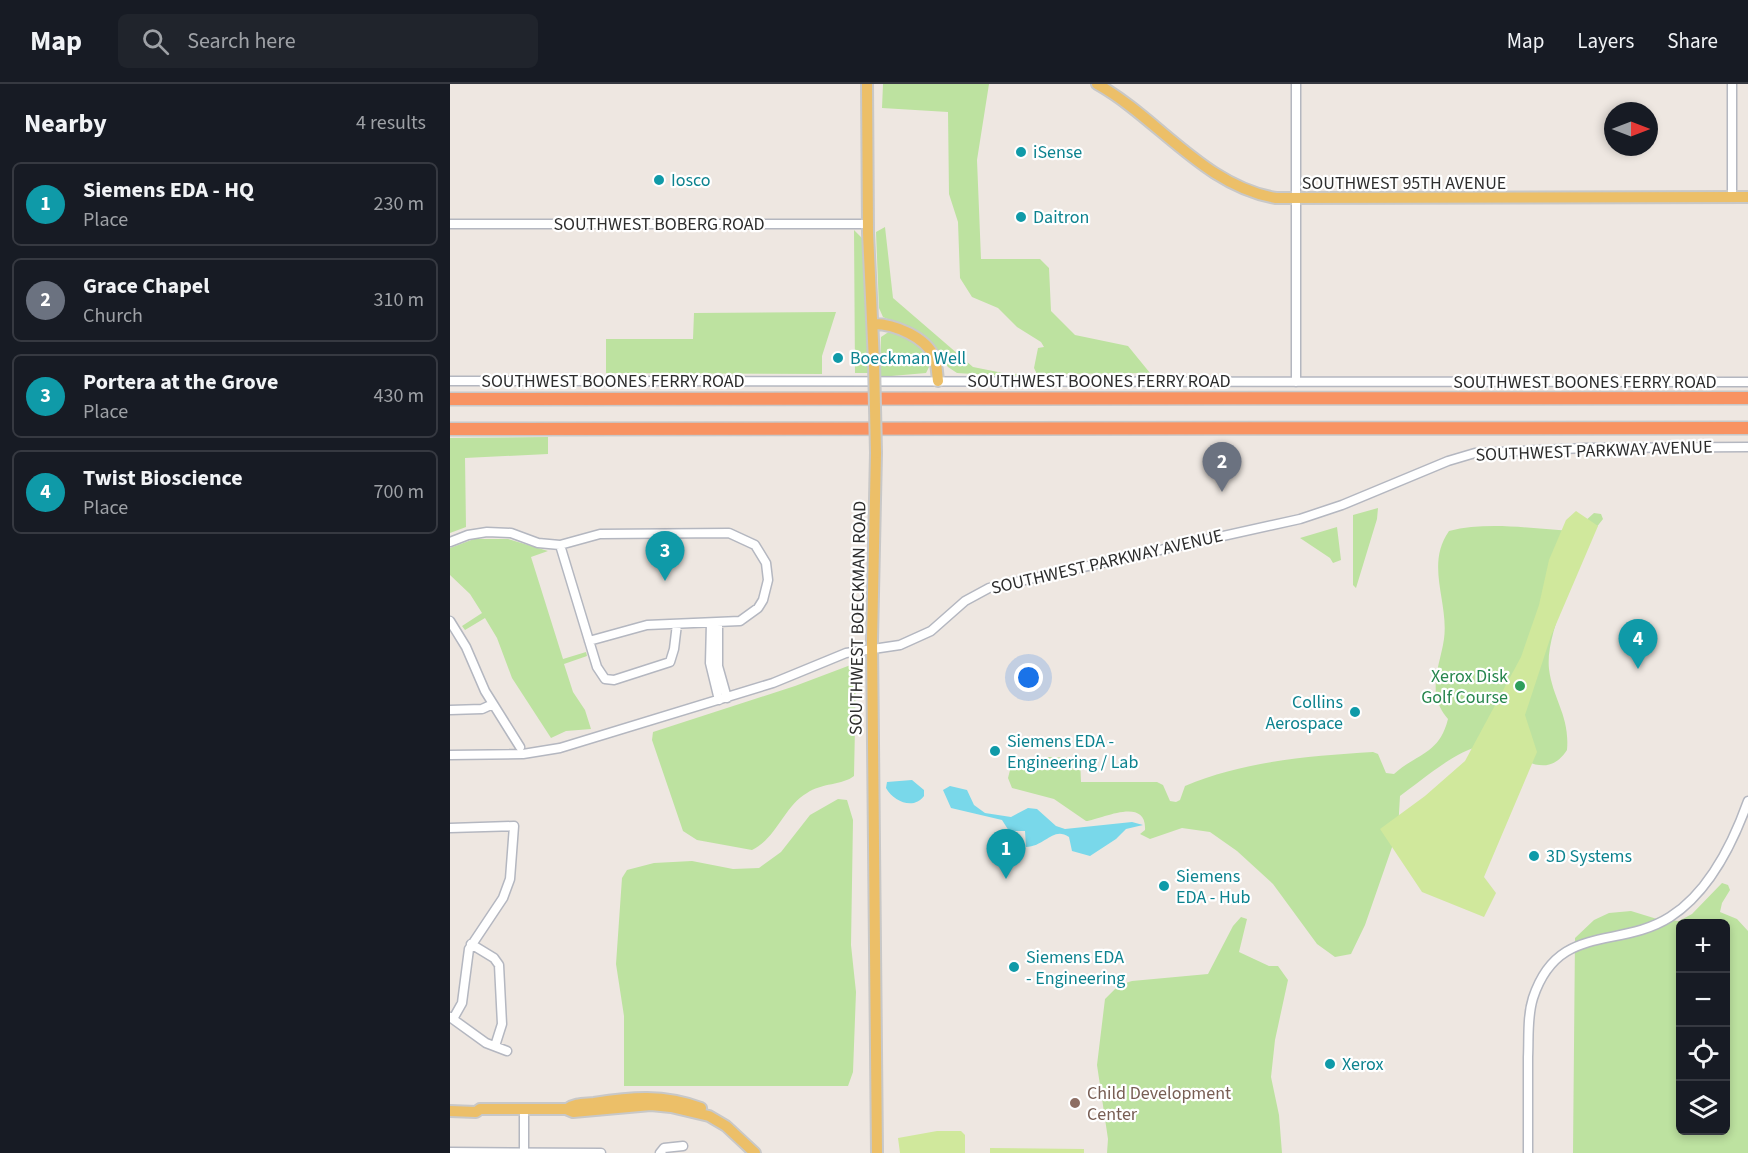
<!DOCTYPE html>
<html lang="en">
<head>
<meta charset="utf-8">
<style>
	body { margin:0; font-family:"Source Sans 3",sans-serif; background:#20242c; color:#f1f3f6 }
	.controls { position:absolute; right:18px; bottom:18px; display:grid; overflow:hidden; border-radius:9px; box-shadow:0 3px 9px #0003 }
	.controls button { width:54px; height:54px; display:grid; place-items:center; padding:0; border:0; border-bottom:2px solid #363941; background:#171b24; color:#f1f3f6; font:30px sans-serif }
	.compass { position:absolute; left:1154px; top:18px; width:54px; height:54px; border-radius:50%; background:#171b24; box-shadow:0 3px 9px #0003; rotate:90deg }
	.you { position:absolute; left:579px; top:594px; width:21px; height:21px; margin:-15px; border:4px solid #fff; border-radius:50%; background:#1a73e8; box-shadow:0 0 0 9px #1a73e833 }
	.badge { display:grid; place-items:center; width:39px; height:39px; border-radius:50%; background:#d93025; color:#fff; font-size:20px; font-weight:700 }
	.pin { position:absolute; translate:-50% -50px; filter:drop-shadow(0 2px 3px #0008) }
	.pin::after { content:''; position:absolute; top:32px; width:21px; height:18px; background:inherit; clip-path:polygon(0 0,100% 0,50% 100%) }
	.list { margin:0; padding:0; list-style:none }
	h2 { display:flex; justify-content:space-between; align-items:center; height:78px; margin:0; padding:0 24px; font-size:26px }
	h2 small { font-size:20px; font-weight:400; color:#9ea1a6 }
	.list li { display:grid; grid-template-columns:39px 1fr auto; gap:18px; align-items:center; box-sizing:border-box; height:84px; margin:0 12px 12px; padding:0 12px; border:2px solid #363941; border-radius:9px }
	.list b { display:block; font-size:22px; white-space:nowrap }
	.list p { margin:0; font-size:20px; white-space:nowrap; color:#9ea1a6 }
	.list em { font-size:20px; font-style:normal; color:#9ea1a6 }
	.icon { flex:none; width:33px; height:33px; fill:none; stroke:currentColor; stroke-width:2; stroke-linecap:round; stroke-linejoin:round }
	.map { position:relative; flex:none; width:1298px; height:1069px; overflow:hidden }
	header { display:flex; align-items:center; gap:36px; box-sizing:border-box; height:84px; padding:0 30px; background:#171b24; border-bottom:2px solid #363941 }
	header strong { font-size:28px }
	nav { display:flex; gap:33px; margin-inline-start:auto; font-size:21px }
	.search { width:420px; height:54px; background:#20242c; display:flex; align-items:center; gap:15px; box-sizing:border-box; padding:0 21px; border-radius:9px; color:#9ea1a6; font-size:22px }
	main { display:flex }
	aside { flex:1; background:#171b24 }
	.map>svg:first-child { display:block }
	.green { fill:#bde2a0; fill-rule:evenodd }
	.pitch { fill:#d0e89c }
	.water { fill:#79d8ea }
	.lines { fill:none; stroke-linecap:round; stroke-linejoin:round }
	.minor-casing { stroke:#b4b7c0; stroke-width:11 }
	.major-casing { stroke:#c8c8c8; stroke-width:14 }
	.highway-casing { stroke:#c8c8c8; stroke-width:15 }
	.minor { stroke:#fff; stroke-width:8 }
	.major { stroke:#ecbf68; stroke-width:10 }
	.highway { stroke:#f89362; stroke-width:12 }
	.major-bridge-casing { stroke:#c8c8c8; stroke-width:14; stroke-linecap:butt }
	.major-bridge { stroke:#ecbf68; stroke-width:10 }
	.culture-dot { fill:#0f9aa8; stroke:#fff; stroke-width:2 }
	.leisure-dot { fill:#2e9e5b; stroke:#fff; stroke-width:2 }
	.education-dot { fill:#8d6e63; stroke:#fff; stroke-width:2 }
	.labels { text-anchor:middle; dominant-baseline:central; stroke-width:4.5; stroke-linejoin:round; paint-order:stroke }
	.culture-label { font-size:18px; fill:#0d838f; stroke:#fff; text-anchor:start }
	.street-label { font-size:18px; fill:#2d2d2d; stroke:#fff }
	.leisure-label { font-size:18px; fill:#27864d; stroke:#fff; text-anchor:end }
	.education-label { font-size:18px; fill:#785e54; stroke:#fff; text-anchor:start }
</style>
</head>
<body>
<header>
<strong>Map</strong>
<div class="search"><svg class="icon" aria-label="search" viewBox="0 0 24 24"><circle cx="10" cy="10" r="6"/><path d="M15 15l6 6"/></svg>Search here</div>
<nav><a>Map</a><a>Layers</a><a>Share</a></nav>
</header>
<main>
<aside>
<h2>Nearby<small>4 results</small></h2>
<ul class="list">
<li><span class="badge" style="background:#0f9aa8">1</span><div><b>Siemens EDA - HQ</b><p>Place</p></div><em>230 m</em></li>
<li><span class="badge" style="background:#6b7280">2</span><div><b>Grace Chapel</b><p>Church</p></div><em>310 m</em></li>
<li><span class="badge" style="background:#0f9aa8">3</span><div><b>Portera at the Grove</b><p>Place</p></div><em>430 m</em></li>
<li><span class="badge" style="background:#0f9aa8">4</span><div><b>Twist Bioscience</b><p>Place</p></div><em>700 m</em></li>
</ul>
</aside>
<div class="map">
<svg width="1298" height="1069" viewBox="0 0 1298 1069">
	<rect width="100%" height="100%" fill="#eee7e1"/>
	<path class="green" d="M433 0H539L527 76 531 175H590L599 184 601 227 625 251 678 262 700 289 588 290 590 294 507 289 498 283 485 265 458 244 433 233 429 224 426 148 435 143 443 214 523 283 558 290H587L584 284 588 264 594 263 591 258 567 243 548 224 522 213 510 194 508 138 499 110 498 28 432 24Z
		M404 146 413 155 419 289H405Z
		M386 228 372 272V290L156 289V255H243L244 229Z
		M440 247C457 252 474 261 481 279L476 289 430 293 431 253Z
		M98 353V370L15 374 16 443 0 449V354Z
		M928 424 927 435 906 504 903 501V431Z
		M1144 429 1151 430 1153 435 1142 449C1129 485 1095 548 1099 585 1103 616 1120 632 1117 666 1092 704 1061 659 1029 663 1008 665 968 699 950 712L948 746 915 841 901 870 885 873 867 860 823 800 787 767 760 748 732 744 700 755 690 750 695 746C697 711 650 736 636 737L604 715 562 704 558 694 561 682C580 669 607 674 630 674L631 698H707L713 701 720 717 726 718 730 716 735 702C794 677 859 672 923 668L928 670 936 689 944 690C967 669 989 671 998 635 992 628 987 619 986 610 984 590 991 575 994 555 999 518 975 481 999 447 1038 437 1084 445 1124 447Z
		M887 443 891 476 883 479 880 474 850 454Z
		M24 455H58L98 467 81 473 113 575 136 568 137 572 114 580 123 608 135 626 141 645 116 647 101 654 62 594 47 554 35 534 15 546 12 542 32 529 20 510 0 491V464Z
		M398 582 403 584 406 594 404 692C393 701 371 699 357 709 334 722 327 754 302 766L247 756 233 747 202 656 203 648 345 602Z
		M388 715 397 716 403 736 401 861 406 908 403 988 398 1002H174V932L166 880 172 794 177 786 204 779 242 777 283 785 309 784 331 768 360 731Z
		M1272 799 1278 801 1280 806 1272 819 1270 828 1287 835 1298 847V1069H1123L1125 854 1144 836 1159 829 1181 827 1207 835 1229 837 1242 830ZM1230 840H1276V1046H1230Z
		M791 833 797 835 789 868 819 882H828L838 896 825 956 821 993 829 1031 832 1069H657L658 1055 647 981 655 915 669 901 682 897 758 890 783 842Z"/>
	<path class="pitch" d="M1126 427 1148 442 1101 552 1075 631 1087 668 1034 793 1046 809 1034 833 972 808 930 745 975 712 1015 677 1071 573 1089 521 1099 476 1116 436Z
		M487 1047H511L515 1051V1069H450L448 1054Z
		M540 1064 634 1065V1069H540Z"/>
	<path class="water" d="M462 696 474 706V712C464 726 444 718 436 704L437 698Z
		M500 702 517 706 524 721 535 729 561 733 578 724 587 725 606 742 615 745 682 738 693 741 676 745 666 755 640 772 622 767 619 753C603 742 596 762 576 763L575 747H559L552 736 501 724 493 706Z"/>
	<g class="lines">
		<defs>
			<path id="minor" d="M846 0V298
				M1282 0V114
				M0 140H418
				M0 297 1298 298
				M0 458 18 451 37 448 61 449 88 459 110 461 150 450 279 449 305 461 316 479 318 496 313 516 308 524 290 537 197 541 139 557
				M110 461 147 583 155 595 164 596 220 578 224 565 227 540
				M0 537 16 563 35 607 70 663
				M261 539 260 579 269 616
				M268 539V582L277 614
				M0 626 32 625 43 620
				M0 671 73 670 110 664 323 599 396 569 450 561 481 547 515 517 539 504 850 435 892 421 998 377 1025 369 1135 364 1298 363
				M0 744 64 742 60 795 53 814 19 865 12 919 3 935
				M21 860 44 874 49 881 52 940 45 962
				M0 933 36 959 57 967
				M0 1068 151 1069
				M74 1069V1025
				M210 1069 214 1064 233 1062
				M1078 1069C1078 1037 1078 1005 1078 973 1079 954 1077 933 1083 914 1108 838 1168 866 1220 833 1259 808 1283 759 1298 717"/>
			<path id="major" d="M417 0 418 149 424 278
				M647 0C708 34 754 102 826 114L1298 113
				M424 240C444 240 476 253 484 273 487 280 487 289 488 297
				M426 369 422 556 427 1069
				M117 1025C125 1019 134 1020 144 1019 182 1013 213 1010 251 1024
				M0 1027 26 1028 30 1025H116L123 1028 201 1021 221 1023 259 1032 276 1042 305 1069"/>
			<path id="highway" d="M0 315 1298 314
				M0 345 1298 344"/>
		</defs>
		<use href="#minor" class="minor-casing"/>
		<use href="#major" class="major-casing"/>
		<use href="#highway" class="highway-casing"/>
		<use href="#minor" class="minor"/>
		<use href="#major" class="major"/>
		<use href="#highway" class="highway"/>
		<defs>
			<path id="major-bridge" d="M424 278 426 369"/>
		</defs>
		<use href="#major-bridge" class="major-bridge-casing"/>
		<use href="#major-bridge" class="major-bridge"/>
	</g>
	<g class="culture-dot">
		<circle cx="571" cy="68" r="6"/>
		<circle cx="209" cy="96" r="6"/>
		<circle cx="571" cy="133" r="6"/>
		<circle cx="388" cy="274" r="6"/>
		<circle cx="905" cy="628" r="6"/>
		<circle cx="545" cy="667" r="6"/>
		<circle cx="1084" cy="772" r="6"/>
		<circle cx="714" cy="802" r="6"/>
		<circle cx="564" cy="883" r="6"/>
		<circle cx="880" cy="980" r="6"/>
	</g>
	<circle class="leisure-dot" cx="1070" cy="602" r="6"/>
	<circle class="education-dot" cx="625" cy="1019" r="6"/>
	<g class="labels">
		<g class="culture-label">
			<text x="583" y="68">iSense</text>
			<text x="221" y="96">Iosco</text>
			<text x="583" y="133">Daitron</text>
			<text x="400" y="274">Boeckman Well</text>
			<text x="893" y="618" text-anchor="end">Collins<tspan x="893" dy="21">Aerospace</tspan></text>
			<text x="557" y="657">Siemens EDA -<tspan x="557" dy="21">Engineering / Lab</tspan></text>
			<text x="1096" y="772">3D Systems</text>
			<text x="726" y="792">Siemens<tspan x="726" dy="21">EDA - Hub</tspan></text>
			<text x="576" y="873">Siemens EDA<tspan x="576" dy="21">- Engineering</tspan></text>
			<text x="892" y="980">Xerox</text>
		</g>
		<g class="street-label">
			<text x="954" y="99">SOUTHWEST 95TH AVENUE</text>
			<text x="209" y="140">SOUTHWEST BOBERG ROAD</text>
			<text x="163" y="297">SOUTHWEST BOONES FERRY ROAD</text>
			<text x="649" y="297">SOUTHWEST BOONES FERRY ROAD</text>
			<text x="1135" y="298">SOUTHWEST BOONES FERRY ROAD</text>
			<text transform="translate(1144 367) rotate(-2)">SOUTHWEST PARKWAY AVENUE</text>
			<text transform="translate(657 478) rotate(-13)">SOUTHWEST PARKWAY AVENUE</text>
			<text transform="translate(408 534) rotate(-89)">SOUTHWEST BOECKMAN ROAD</text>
		</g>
		<g class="leisure-label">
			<text x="1058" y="592">Xerox Disk<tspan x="1058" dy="21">Golf Course</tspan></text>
		</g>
		<g class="education-label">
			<text x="637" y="1009">Child Development<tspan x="637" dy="21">Center</tspan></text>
		</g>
	</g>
</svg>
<div class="controls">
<button>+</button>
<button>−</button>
<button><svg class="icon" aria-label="locate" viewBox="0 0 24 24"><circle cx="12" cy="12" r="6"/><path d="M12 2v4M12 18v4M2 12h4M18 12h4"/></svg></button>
<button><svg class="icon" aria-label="layers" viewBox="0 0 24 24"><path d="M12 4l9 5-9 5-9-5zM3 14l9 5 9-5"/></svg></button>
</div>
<svg class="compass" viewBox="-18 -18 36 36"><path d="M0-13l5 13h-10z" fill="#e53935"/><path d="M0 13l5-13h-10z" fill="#9ea1a6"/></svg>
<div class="you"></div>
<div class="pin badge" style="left:556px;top:795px;background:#0f9aa8">1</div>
<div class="pin badge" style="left:772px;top:408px;background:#6b7280">2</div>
<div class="pin badge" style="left:215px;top:497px;background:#0f9aa8">3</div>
<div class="pin badge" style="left:1188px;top:585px;background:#0f9aa8">4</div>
</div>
</main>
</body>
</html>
